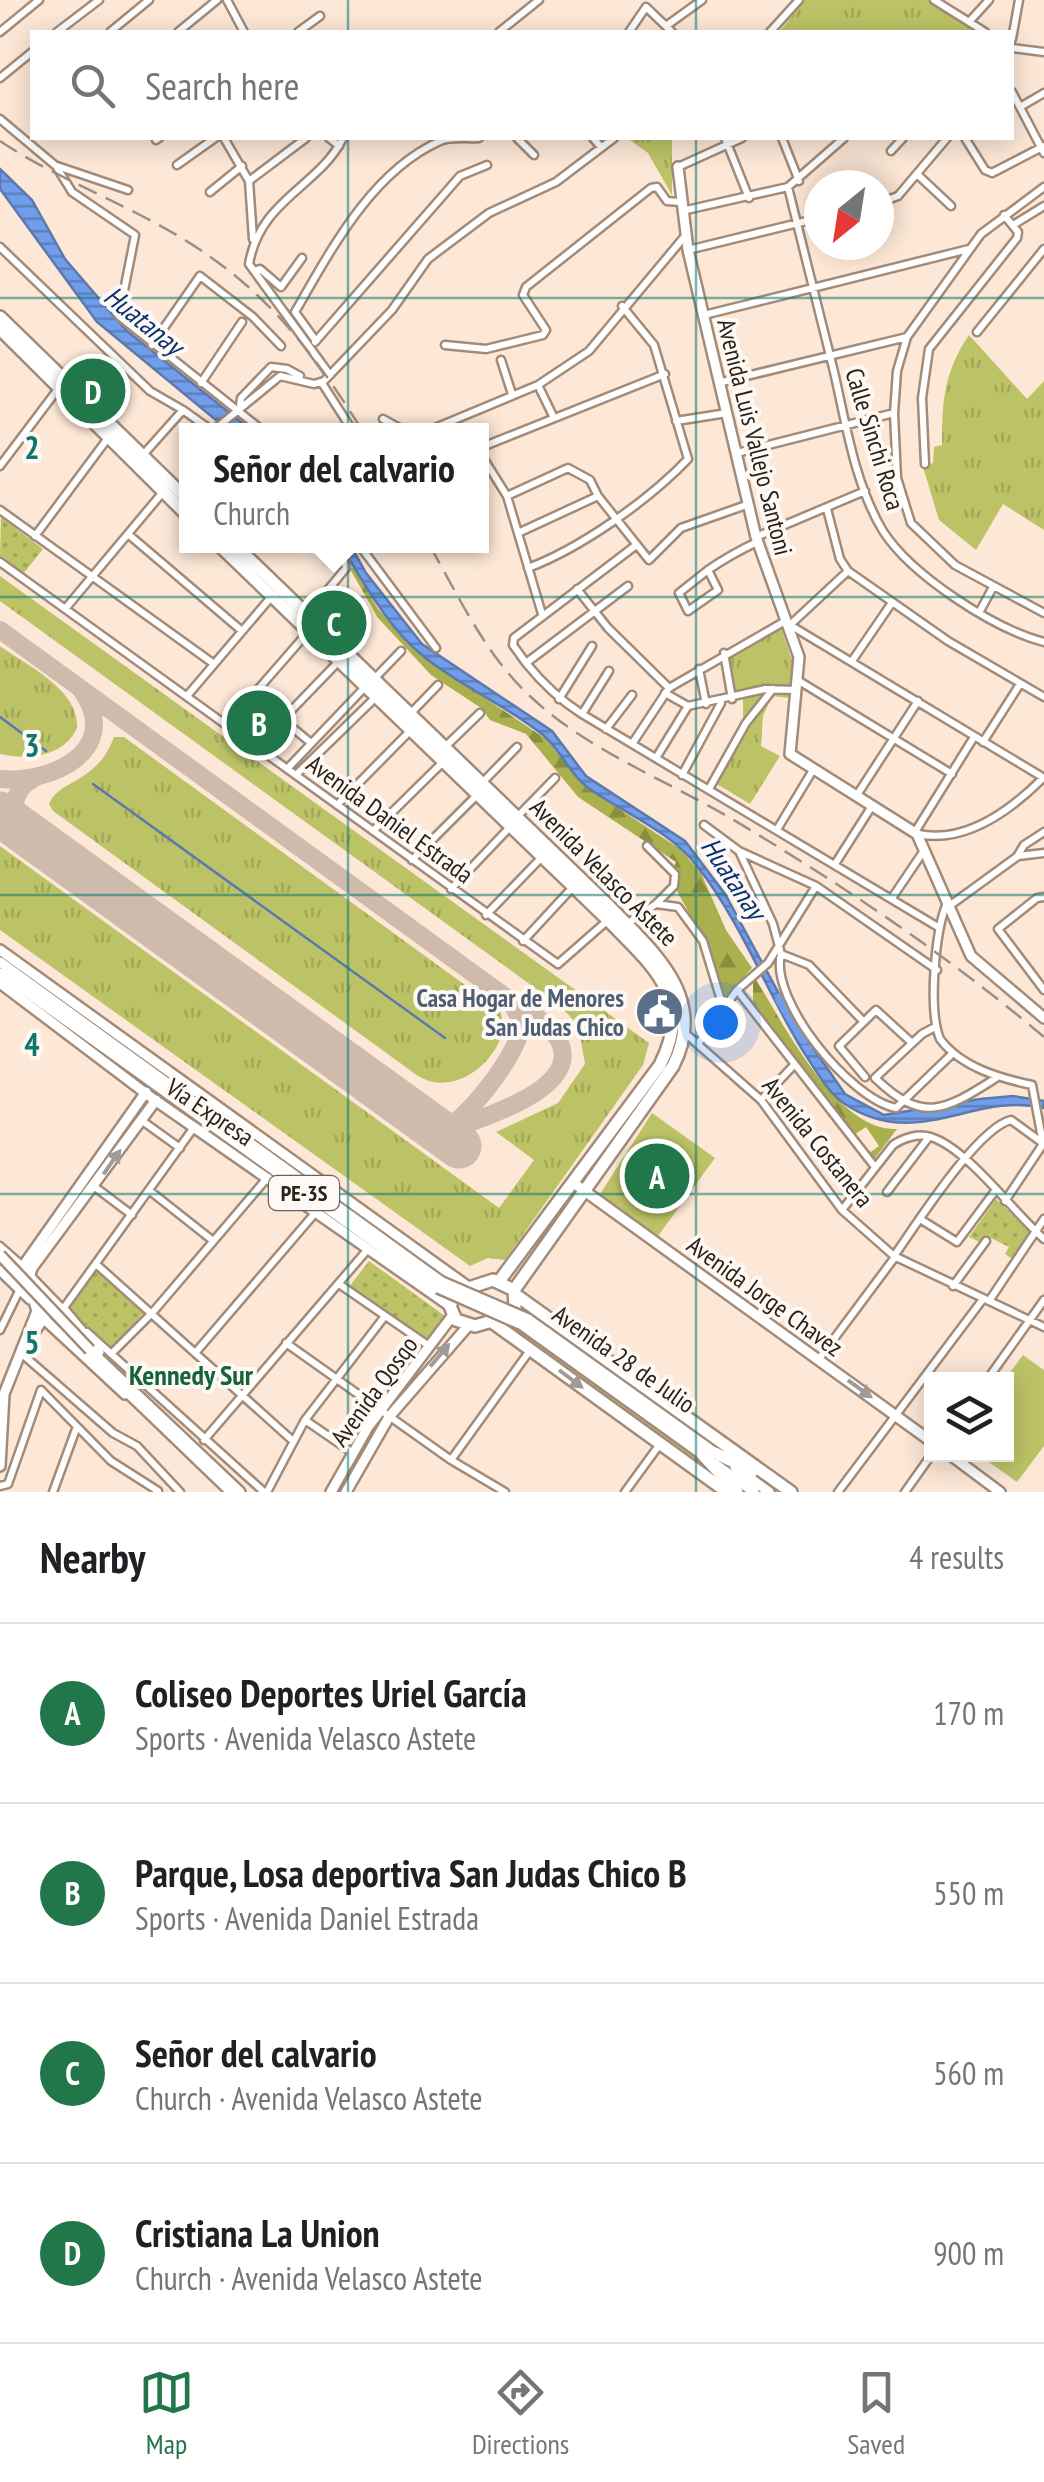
<!DOCTYPE html>
<html lang="en">
<head>
<meta charset="utf-8">
<style>
	body { margin:0; font-family:"PT Sans Narrow",sans-serif; background:#f2f2f2; color:#202124 }
	.controls { position:absolute; right:30px; bottom:30px; display:grid; overflow:hidden; border-radius:0px; box-shadow:0 5px 25px #0003 }
	.controls button { width:90px; height:90px; display:grid; place-items:center; padding:0; border:0; border-bottom:2px solid #e0e0e0; background:#fff; color:#202124; font:50px sans-serif }
	.compass { position:absolute; left:804px; top:170px; width:90px; height:90px; border-radius:50%; background:#fff; box-shadow:0 5px 25px #0003; rotate:210deg }
	.you { position:absolute; left:720px; top:1022px; width:35px; height:35px; margin:-25px; border:8px solid #fff; border-radius:50%; background:#1a73e8; box-shadow:0 0 0 15px #1a73e833 }
	.badge { display:grid; place-items:center; width:65px; height:65px; border-radius:50%; background:#21774a; color:#fff; font-size:32px; font-weight:700 }
	.pin { position:absolute; translate:-50% -50%; border:5px solid #fff; box-shadow:0 2px 10px #0006 }
	.popup { position:absolute; left:179px; top:423px; width:310px; height:130px; box-sizing:border-box; display:grid; place-content:center; border-radius:0px; background:#fff; filter:drop-shadow(0 2px 8px #0005); font-size:32px; white-space:nowrap; color:#757577 }
	.popup b { font-size:38px; color:#202124 }
	.popup::after { content:''; position:absolute; left:50%; top:100%; margin-left:-20px; border:20px solid transparent; border-top-color:#fff }
	.list { margin:0; padding:0; list-style:none }
	h2 { display:flex; justify-content:space-between; align-items:center; height:130px; margin:0; padding:0 40px; font-size:42px }
	h2 small { font-size:32px; font-weight:400; color:#757577 }
	.list li { display:grid; grid-template-columns:65px 1fr auto; gap:30px; align-items:center; box-sizing:border-box; height:180px; padding:0 40px; border-top:2px solid #e0e0e0 }
	.list b { display:block; font-size:38px; white-space:nowrap }
	.list p { margin:0; font-size:32px; white-space:nowrap; color:#757577 }
	.list em { font-size:32px; font-style:normal; color:#757577 }
	.icon { flex:none; width:55px; height:55px; fill:none; stroke:currentColor; stroke-width:2; stroke-linecap:round; stroke-linejoin:round }
	.map { position:relative; flex:none; width:1044px; height:1492px; overflow:hidden }
	.search { position:absolute; background:#fff; box-shadow:0 5px 25px #0003; left:30px; right:30px; top:30px; height:110px; display:flex; align-items:center; gap:25px; box-sizing:border-box; padding:0 35px; border-radius:0px; color:#757577; font-size:38px }
	.sheet { height:850px; background:#fff }
	nav { display:flex; justify-content:space-around; align-items:center; box-sizing:border-box; height:140px; border-top:2px solid #e0e0e0; background:#fff; font-size:28px; color:#757577 }
	nav a { display:grid; justify-items:center; gap:5px }
	nav .on { color:#21774a }
	.map>svg:first-child { display:block }
	.grass { fill:url(#grass-tufts) }
	.forest { fill:url(#forest-firs) }
	.park { fill:url(#park-dots) }
	.pitch { fill:#bcc366 }
	.water { fill:url(#water-rules); stroke:#5c78ac; stroke-width:2.5 }
	.lines { fill:none; stroke-linecap:round; stroke-linejoin:round }
	.stream { stroke:#5c78ac; stroke-width:2.5 }
	.river { stroke:#719eeb; stroke-width:12 }
	.taxiway { stroke:#cebbac; stroke-width:18 }
	.runway { stroke:#cebbac; stroke-width:45 }
	.street-casing { stroke:#a28b78; stroke-width:11 }
	.secondary-casing { stroke:#a28b78; stroke-width:14 }
	.primary-casing { stroke:#a28b78; stroke-width:14 }
	.highway-casing { stroke:#a28b78; stroke-width:16 }
	.street { stroke:#fff; stroke-width:6 }
	.secondary { stroke:#fff; stroke-width:9 }
	.primary { stroke:#fff; stroke-width:9 }
	.highway { stroke:#fff; stroke-width:11 }
	.rail { stroke:#9e8e81; stroke-width:2.5; stroke-dasharray:20 10; stroke-linecap:butt }
	.secondary-bridge-casing { stroke:#a28b78; stroke-width:14; stroke-linecap:butt }
	.primary-bridge-casing { stroke:#a28b78; stroke-width:14; stroke-linecap:butt }
	.secondary-bridge { stroke:#fff; stroke-width:9 }
	.primary-bridge { stroke:#fff; stroke-width:9 }
	.oneway { fill:#9f9b98 }
	.grid { fill:none; stroke:#0f766e; stroke-width:2.5; stroke-opacity:0.55 }
	.labels { text-anchor:middle; dominant-baseline:central; stroke-width:8; stroke-linejoin:round; paint-order:stroke }
	.shield { fill:#fef9f4; stroke:#6a625b; stroke-width:2.5 }
	.shield-label { font-size:22px; font-weight:bold; fill:#2a2119 }
	.street-label { font-size:25px; fill:#2a2119; stroke:#fef9f4 }
	.service-label { font-size:25px; font-weight:bold; fill:#4e5e75; stroke:#fef9f4; text-anchor:end }
	.water-label { font-size:28px; font-style:italic; fill:#0b3275; stroke:#fef9f4 }
	.neighbourhood-label { font-size:28px; font-weight:bold; fill:#13643b; stroke:#fef9f4 }
	.grid-label { font-size:32px; text-anchor:middle; font-weight:bold; fill:#0f766e; stroke:#fef9f4; stroke-width:8; stroke-linejoin:round; paint-order:stroke }
</style>
</head>
<body>
<div class="map">
<svg width="1044" height="1492" viewBox="0 0 1044 1492">
	<defs>
		<pattern id="grass-tufts" width="24" height="20" patternUnits="userSpaceOnUse" patternTransform="scale(2.5)"><rect width="24" height="20" fill="#bcc366"/><path d="M3 7l-1-3M5 7V3M7 7l1-3M15 17l-1-3M17 17v-4M19 17l1-3" fill="none" stroke="#a2a758"/></pattern>
		<pattern id="forest-firs" width="22" height="20" patternUnits="userSpaceOnUse" patternTransform="scale(2.5)"><rect width="22" height="20" fill="#a9b04c"/><path d="M5 1l3.5 6h-7zM16 11l3.5 6h-7z" fill="#8a8f3e"/></pattern>
		<pattern id="park-dots" width="8" height="8" patternUnits="userSpaceOnUse" patternTransform="scale(2.5)"><rect width="8" height="8" fill="#bcc366"/><path d="M2 2h.1M6 6h.1" fill="none" stroke="#a2a758" stroke-width="1.8" stroke-linecap="round"/></pattern>
		<pattern id="water-rules" width="6" height="5" patternUnits="userSpaceOnUse" patternTransform="scale(2.5)"><rect width="6" height="5" fill="#719eeb"/><path d="M0 2.5h6" fill="none" stroke="#5d80be"/></pattern>
	</defs>
	<rect width="100%" height="100%" fill="#fde8d7"/>
	<path class="grass" d="M805 0H928L980 32H779Z
		M627 138H672V195L648 153Z
		M969 335 1027 399 1044 381V530L1003 504 976 550 939 520 923 467 933 463 934 447 942 445C942 401 944 372 969 335Z
		M0 576 649 1043 643 1065 505 1260 488 1258 470 1266 0 930V846L499 1208 534 1160 496 1132 558 1103 585 1064 578 1025 560 1006 0 601Z
		M780 625 792 660 789 698 772 696 763 716 761 746 780 756 750 804 715 783 743 728V697L734 694 729 653Z
		M0 646C26 665 80 690 77 728 64 757 28 760 0 754Z
		M114 737H124L498 1009C520 1038 464 1104 418 1076L53 811 49 804C59 779 97 784 114 737Z
		M519 1328 746 1492H736L515 1333Z"/>
	<path class="forest" d="M354 567 378 609 421 655 546 739 583 785 680 849 701 873 726 930 752 968 726 997 721 999 709 950 669 876 676 862 578 797 526 734 490 720 481 708 431 675 378 618 350 569Z
		M753 975C782 1020 836 1132 897 1129L875 1158 868 1154 879 1146 866 1127 854 1135 753 1005Z"/>
	<path class="park" d="M1 517 43 549 23 574 0 557Z
		M996 1199 1031 1233 1014 1260 1005 1254 1009 1247 989 1237 982 1243 969 1237Z
		M369 1261 445 1316 425 1341 349 1287Z
		M96 1271 145 1311 112 1349 68 1309Z"/>
	<path class="pitch" d="M652 1113 715 1158 658 1236 600 1194Z
		M1023 1355 1044 1370V1446L1017 1482 979 1455 1006 1454 1005 1379Z"/>
	<path class="water" d="M0 169 32 200 65 259 127 331 251 430H228L97 322 0 189Z
		M341 546H351L366 573 422 644 552 731 586 776 685 841 725 894 790 1014 845 1094 884 1115 980 1099 1013 1096 1044 1101V1108C974 1091 917 1152 845 1104 828 1093 815 1069 803 1051 766 991 741 922 697 866 669 830 623 813 587 787 569 773 560 749 543 735 505 704 459 686 422 655 387 626 365 584 341 546Z"/>
	<g class="lines">
		<path class="stream" d="M0 717 46 751
			M93 784 445 1038"/>
		<path class="river" d="M781 999 804 1038"/>
		<path class="taxiway" d="M0 630 507 998C516 1009 522 1020 519 1034 515 1056 466 1121 446 1127L419 1118
			M0 779C50 784 123 751 82 691
			M30 835C11 817 8 793 33 779
			M454 1124H467C497 1112 588 1083 556 1036 547 1021 526 1011 512 1001"/>
		<path class="runway" d="M0 814 459 1146"/>
		<defs>
			<path id="street" d="M227 0 244 32
				M934 0 985 32
				M969 22 989 0
				M666 26 702 0
				M0 32 39 0
				M57 32 99 0
				M110 32 149 0
				M178 32 217 0
				M298 32 320 16
				M499 32 539 0
				M629 32 646 7 672 32
				M770 32 799 0
				M1012 39 1019 0
				M1012 48 1044 52
				M0 78 32 52
				M1012 92 1044 153
				M1020 107 1044 93
				M0 119 56 166 72 192 135 235 119 316 262 430
				M224 138 249 181
				M329 138 339 146
				M517 138 534 155
				M593 138 601 147
				M725 138 749 198
				M782 138 799 181
				M965 138 985 170 992 173 1044 146
				M156 140 159 138
				M891 151 903 138
				M177 165 215 138
				M57 166 128 190
				M678 167 742 138
				M918 175 951 206
				M249 181 306 138
				M249 181 253 239
				M788 187C803 249 819 310 834 372 846 424 855 485 883 531 911 575 994 629 1044 642
				M1044 187 981 234 907 337 897 371 894 413 897 478 911 523 955 565 1044 613
				M210 192 242 166
				M879 203 898 196 947 138
				M682 211 788 187 844 138
				M1013 225 1044 206
				M0 247 150 391 183 410
				M688 250 819 218
				M254 271 260 269 281 287 302 258
				M704 315 969 249
				M977 332 1044 249
				M316 341 295 312C331 250 371 172 440 141 451 136 467 139 479 138
				M315 342 460 176 487 165
				M152 345 200 276 253 317 281 346
				M445 345 486 349 543 335 546 330 523 295 526 287 651 188 657 187 667 201 680 202
				M501 360 512 394
				M330 375 249 264C260 199 319 187 343 138
				M722 382 907 337
				M201 383 242 322
				M322 383 352 430
				M538 385 553 416
				M240 405 241 398 271 367 287 369 300 376
				M383 419 403 430
				M676 421 727 413
				M214 430 280 376 314 384 324 381 392 310 428 259 489 213 556 182 614 138
				M430 430 538 385 589 351 685 236
				M482 447 665 374
				M737 453 894 413
				M142 456 183 410 211 430
				M482 456 507 496 542 614
				M925 464 922 398 929 349 1017 238 1018 232 1004 215
				M0 466 58 389
				M507 496 568 468 590 480 598 496
				M827 509 840 559 848 571 948 641 1044 697
				M0 510 214 664
				M518 533 598 496 649 560 681 528 749 504
				M128 534 242 631
				M35 536 108 438
				M756 537 865 491
				M360 546 436 648
				M0 562 558 964 607 921
				M528 568C581 548 649 500 688 459L654 345 622 306
				M708 570 718 590 688 611 679 593 708 570C724 559 740 550 757 542
				M848 571 790 625 1044 778
				M628 586 526 663C543 684 560 700 582 714L938 927
				M577 589 608 628 669 688
				M65 609 163 492
				M980 611 993 587
				M308 614 346 568 344 557 332 546
				M724 653 732 699
				M852 661 891 604
				M526 663 513 645 514 638 635 546
				M699 669 706 704
				M375 678 401 651
				M799 681 952 774
				M665 693 688 706 765 689 796 690
				M253 695 311 743
				M187 696 272 596
				M559 699 592 646
				M411 713 438 685
				M582 714 609 671
				M283 719 339 661
				M227 725 308 632
				M606 729 632 695
				M983 742 1020 684
				M632 744 669 688 787 620
				M445 747 480 713
				M656 758 688 706
				M287 769 366 686
				M296 775 376 697
				M682 775 721 703
				M482 783 517 747
				M709 789 746 723 773 689
				M857 795 918 701
				M337 805 410 731
				M517 817 555 778
				M704 825 739 851 773 924 781 954 809 965 863 1021
				M778 828 813 770
				M373 831 443 762
				M915 832 974 737
				M918 834C966 844 1012 809 1043 778
				M647 846 675 874 674 886 657 903
				M739 851 816 886 937 970
				M1018 855 1024 845 1044 832
				M412 860 478 794
				M835 864 872 806
				M451 889 510 827
				M1044 897 1037 898 998 929 1044 990
				M892 898 925 849
				M947 903C935 931 928 1010 940 1039 961 1067 999 1078 1032 1085L1043 1144 1005 1201
				M952 904 1018 856 1044 853
				M486 915 541 858
				M627 924 656 904 678 907 703 941 723 1007
				M523 941 573 887
				M781 954C769 1000 850 1099 896 1108L953 1053
				M737 990 875 1167
				M935 1027 922 1034 875 1078C922 1123 943 1112 996 1078
				M685 1033 761 1100 842 1210 894 1256 1044 1327
				M698 1044 737 990 768 963 816 886
				M865 1077 839 1046 876 1010 912 1043
				M761 1100 794 1065
				M141 1120 180 1148
				M95 1187 132 1215
				M150 1191 212 1240
				M887 1192 929 1137
				M842 1210 893 1145C903 1138 918 1133 931 1137 968 1149 1013 1212 1044 1239
				M920 1219 957 1242 995 1191
				M0 1246 26 1269
				M894 1256C916 1225 977 1128 1011 1120L1044 1144
				M96 1264 293 1441
				M34 1279 63 1309
				M339 1284 429 1346
				M953 1286 986 1241
				M989 1301 1044 1219
				M63 1309 195 1126
				M0 1330 20 1289
				M87 1332 264 1492
				M286 1343 451 1460 505 1492
				M196 1352 316 1212
				M22 1354 113 1433 137 1446 180 1492
				M111 1354 153 1312 268 1177
				M819 1359 895 1257
				M987 1380 1044 1300
				M305 1420 353 1453
				M204 1440 368 1249
				M451 1460 531 1349
				M0 1486 8 1484 41 1390 111 1461 158 1491
				M53 1492 76 1429
				M267 1492 305 1420 385 1316
				M625 1492 660 1444
				M838 1492 983 1299
				M905 1492 932 1454"/>
			<path id="secondary" d="M678 167 688 250 756 537 799 657 790 754 917 834 971 956 1044 1018
				M0 950 467 1286
				M0 983 152 1098 450 1306
				M575 1184 932 1442
				M0 1270 30 1299
				M63 1309 99 1352
				M41 1316 125 1394
				M33 1334 45 1316 30 1275 32 1268 156 1100
				M90 1350 240 1492
				M125 1390 231 1492
				M949 1454 1000 1492
				M0 1466 4 1394 37 1311 23 1266 146 1092
				M331 1492 368 1427 453 1315
				M346 1492 389 1417 468 1326"/>
			<path id="primary" d="M0 962 442 1282
				M0 973 438 1288
				M528 1319 718 1455
				M522 1325 703 1455
				M715 1464 754 1492
				M735 1467 769 1492"/>
			<path id="highway" d="M0 317 186 498
				M0 329 186 514
				M220 546 608 920C652 966 695 997 660 1065L500 1280
				M236 546 610 907C654 953 708 997 673 1066L514 1290
				M493 1280 514 1290 515 1307 509 1316 475 1326 456 1320 450 1306 456 1292Z
				M516 1295 791 1492
				M492 1322 727 1492
				M701 1453 737 1492
				M715 1453 753 1471"/>
		</defs>
		<use href="#street" class="street-casing"/>
		<use href="#secondary" class="secondary-casing"/>
		<use href="#primary" class="primary-casing"/>
		<use href="#highway" class="highway-casing"/>
		<use href="#street" class="street"/>
		<use href="#secondary" class="secondary"/>
		<use href="#primary" class="primary"/>
		<use href="#highway" class="highway"/>
		<path class="rail" d="M0 141C45 171 94 191 142 216 248 270 300 331 362 430
			M430 546C459 597 486 656 531 697 587 750 666 780 732 819 841 884 947 955 1044 1037"/>
		<defs>
			<path id="secondary-bridge" d="M0 1255 90 1350"/>
			<path id="primary-bridge" d="M442 1282 528 1319
				M438 1288 522 1325"/>
		</defs>
		<use href="#secondary-bridge" class="secondary-bridge-casing"/>
		<use href="#primary-bridge" class="primary-bridge-casing"/>
		<use href="#secondary-bridge" class="secondary-bridge"/>
		<use href="#primary-bridge" class="primary-bridge"/>
	</g>
	<defs><path id="oneway-solid" d="M-6-.8H1V-3.2L6.5 0L1 3.2V.8H-6Z" transform="scale(2.5)"/></defs>
	<g class="oneway">
		<use href="#oneway-solid" transform="translate(112 1162) rotate(-55)"/>
		<use href="#oneway-solid" transform="translate(440 1355) rotate(-50)"/>
		<use href="#oneway-solid" transform="translate(571 1379) rotate(37)"/>
		<use href="#oneway-solid" transform="translate(860 1389) rotate(36)"/>
	</g>
	<path class="grid" d="M348 0V32M696 0V32M348 138V1492M696 138V1492M0 298H1044M0 597H1044M0 895H1044M0 1194H1044"/>
	<defs>
		<symbol id="civic-disc" viewBox="-11 -11 22 22"><circle r="9.5" fill="#5c6f8a" stroke="#fef9f4"/><path d="M-.6-6.5H3V-4.5H.6V-3L4-1V1h2V6H-6V1h2V-1L-.6-3ZM-1.2 2.5V6h2.4V2.5Z" fill="#fff"/></symbol>
	</defs>
	<g fill-rule="evenodd">
		<use href="#civic-disc" x="632" y="984" width="55" height="55"/>
	</g>
	<g class="labels">
		<rect class="shield" x="269" y="1176" width="70" height="34" rx="8"/>
		<g class="shield-label">
			<text x="304" y="1193">PE-3S</text>
		</g>
		<g class="street-label">
			<text transform="translate(755 437) rotate(76)">Avenida Luis Vallejo Santoni</text>
			<text transform="translate(875 439) rotate(73)">Calle Sinchi Roca</text>
			<text transform="translate(390 819) rotate(36)">Avenida Daniel Estrada</text>
			<text transform="translate(604 872) rotate(45)">Avenida Velasco Astete</text>
			<text transform="translate(210 1112) rotate(34)">Vía Expresa</text>
			<text transform="translate(818 1142) rotate(51)">Avenida Costanera</text>
			<text transform="translate(765 1296) rotate(36)">Avenida Jorge Chavez</text>
			<text transform="translate(624 1359) rotate(35)">Avenida 28 de Julio</text>
			<text transform="translate(374 1391) rotate(-54)">Avenida Qosqo</text>
		</g>
		<g class="service-label">
			<text x="624" y="998">Casa Hogar de Menores<tspan x="624" dy="29">San Judas Chico</tspan></text>
		</g>
		<g class="water-label">
			<text transform="translate(144 320) rotate(39)">Huatanay</text>
			<text transform="translate(734 878) rotate(56)">Huatanay</text>
		</g>
		<g class="neighbourhood-label">
			<text x="191" y="1374">Kennedy Sur</text>
		</g>
	</g>
	<g class="grid-label">
		<text x="32" y="459">2</text>
		<text x="32" y="757">3</text>
		<text x="32" y="1056">4</text>
		<text x="32" y="1354">5</text>
	</g>
</svg>
<div class="controls">
<button><svg class="icon" aria-label="layers" viewBox="0 0 24 24"><path d="M12 4l9 5-9 5-9-5zM3 14l9 5 9-5"/></svg></button>
</div>
<svg class="compass" viewBox="-18 -18 36 36"><path d="M0-13l5 13h-10z" fill="#e53935"/><path d="M0 13l5-13h-10z" fill="#757577"/></svg>
<div class="you"></div>
<div class="pin badge" style="left:657px;top:1176px">A</div>
<div class="pin badge" style="left:259px;top:723px">B</div>
<div class="pin badge" style="left:334px;top:623px">C</div>
<div class="popup"><b>Señor del calvario</b>Church</div>
<div class="pin badge" style="left:93px;top:391px">D</div>
<div class="search"><svg class="icon" aria-label="search" viewBox="0 0 24 24"><circle cx="10" cy="10" r="6"/><path d="M15 15l6 6"/></svg>Search here</div>
</div>
<section class="sheet">
<h2>Nearby<small>4 results</small></h2>
<ul class="list">
<li><span class="badge">A</span><div><b>Coliseo Deportes Uriel García</b><p>Sports · Avenida Velasco Astete</p></div><em>170 m</em></li>
<li><span class="badge">B</span><div><b>Parque, Losa deportiva San Judas Chico B</b><p>Sports · Avenida Daniel Estrada</p></div><em>550 m</em></li>
<li><span class="badge">C</span><div><b>Señor del calvario</b><p>Church · Avenida Velasco Astete</p></div><em>560 m</em></li>
<li><span class="badge">D</span><div><b>Cristiana La Union</b><p>Church · Avenida Velasco Astete</p></div><em>900 m</em></li>
</ul>
</section>
<nav>
<a class="on"><svg class="icon" aria-label="map" viewBox="0 0 24 24"><path d="M3 6l6-2 6 2 6-2v14l-6 2-6-2-6 2zM9 4v14M15 6v14"/></svg>Map</a>
<a><svg class="icon" aria-label="directions" viewBox="0 0 24 24"><path d="M12 3l9 9-9 9-9-9zM9 14v-3h6M13 9l2 2-2 2"/></svg>Directions</a>
<a><svg class="icon" aria-label="saved" viewBox="0 0 24 24"><path d="M7 4h10v16l-5-4-5 4z"/></svg>Saved</a>
</nav>
</body>
</html>
